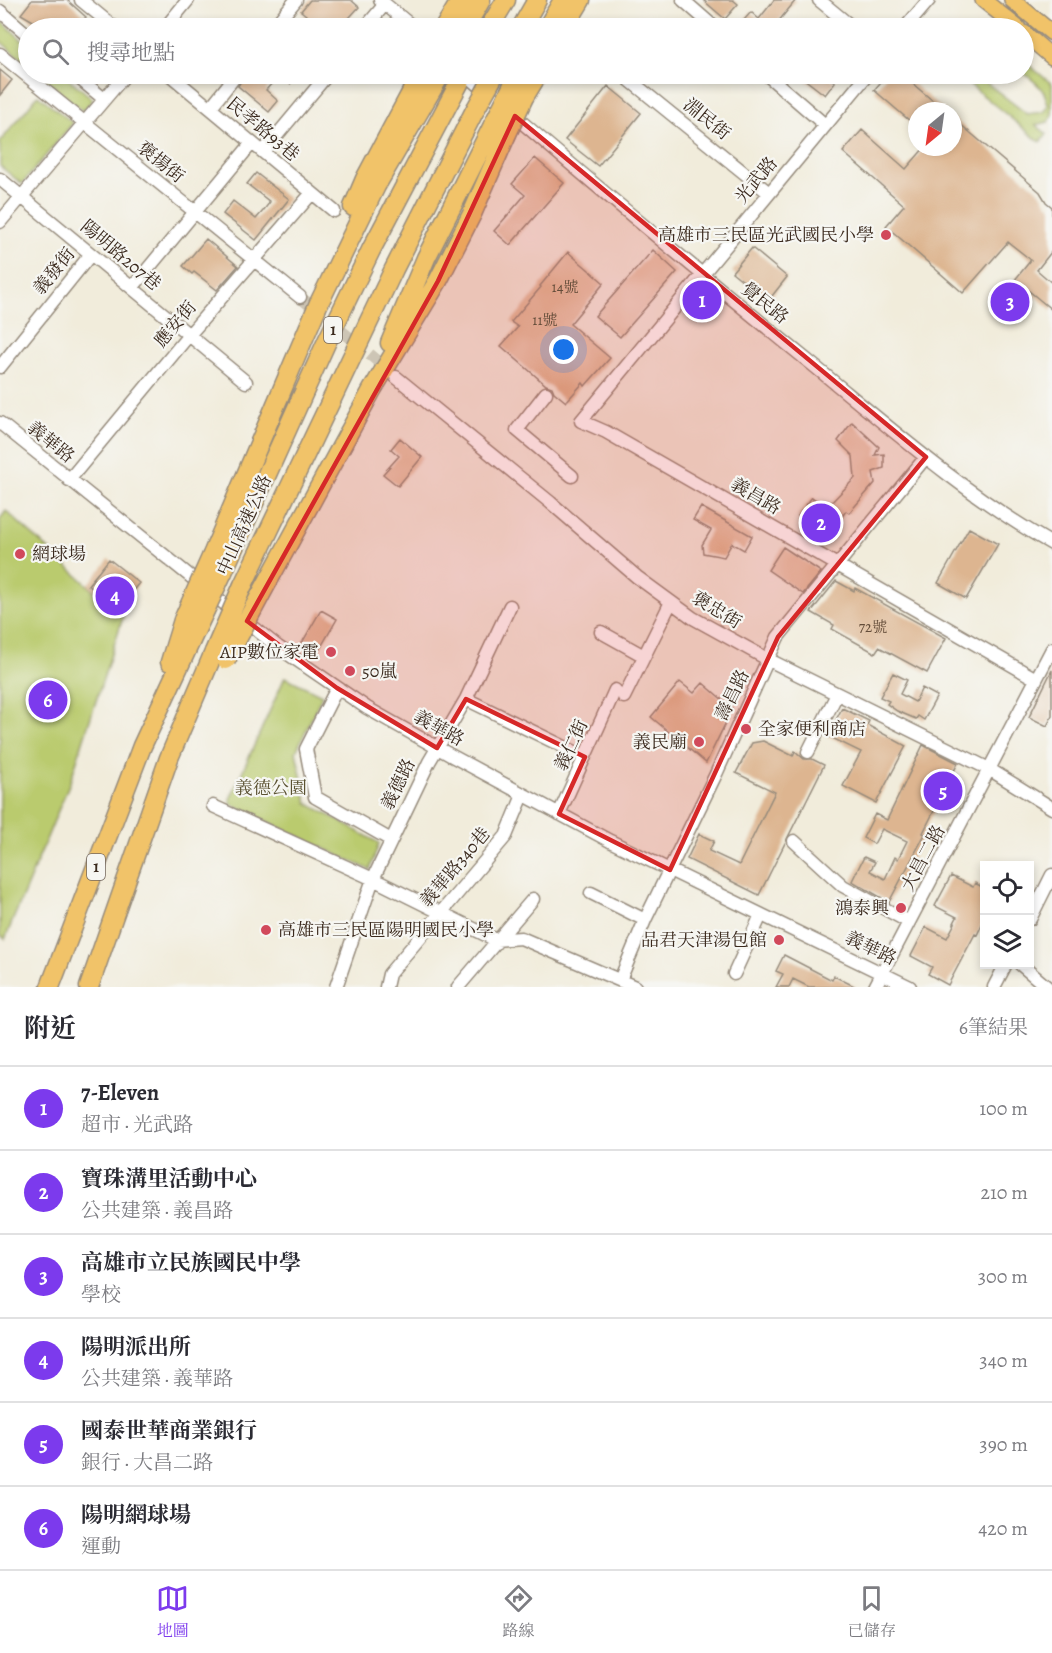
<!DOCTYPE html>
<html lang="zh-TW">
<head>
<meta charset="utf-8">
<style>
	body { margin:0; font-family:Alegreya,"Noto Serif TC",serif; background:#f2f2f3; color:#2b2b33 }
	.controls { position:absolute; right:18px; bottom:18px; display:grid; overflow:hidden; border-radius:0px; box-shadow:0 3px 9px #0003 }
	.controls button { width:54px; height:54px; display:grid; place-items:center; padding:0; border:0; border-bottom:2px solid #e1e1e2; background:#fff; color:#2b2b33; font:30px sans-serif }
	.compass { position:absolute; left:908px; top:102px; width:54px; height:54px; border-radius:50%; background:#fff; box-shadow:0 3px 9px #0003; rotate:209deg }
	.you { position:absolute; left:564px; top:350px; width:21px; height:21px; margin:-15px; border:4px solid #fff; border-radius:50%; background:#1a73e8; box-shadow:0 0 0 9px #1a73e833 }
	.badge { display:grid; place-items:center; width:39px; height:39px; border-radius:50%; background:#7c3aed; color:#fff; font-size:20px; font-weight:700 }
	.pin { position:absolute; translate:-50% -50%; border:3px solid #fff; box-shadow:0 2px 6px #0006 }
	.list { margin:0; padding:0; list-style:none }
	h2 { display:flex; justify-content:space-between; align-items:center; height:78px; margin:0; padding:0 24px; font-size:26px }
	h2 small { font-size:20px; font-weight:400; color:#7c7c81 }
	.list li { display:grid; grid-template-columns:39px 1fr auto; gap:18px; align-items:center; box-sizing:border-box; height:84px; padding:0 24px; border-top:2px solid #e1e1e2 }
	.list b { display:block; font-size:22px; white-space:nowrap }
	.list p { margin:0; font-size:20px; white-space:nowrap; color:#7c7c81 }
	.list em { font-size:20px; font-style:normal; color:#7c7c81 }
	.icon { flex:none; width:33px; height:33px; fill:none; stroke:currentColor; stroke-width:2; stroke-linecap:round; stroke-linejoin:round }
	.map { position:relative; flex:none; width:1052px; height:987px; overflow:hidden }
	.search { position:absolute; background:#fff; box-shadow:0 3px 9px #0003; left:18px; right:18px; top:18px; height:66px; display:flex; align-items:center; gap:15px; box-sizing:border-box; padding:0 21px; border-radius:33px; color:#7c7c81; font-size:22px }
	.sheet { height:582px; background:#fff }
	nav { display:flex; justify-content:space-around; align-items:center; box-sizing:border-box; height:84px; border-top:2px solid #e1e1e2; background:#fff; font-size:16px; color:#7c7c81 }
	nav a { display:grid; justify-items:center; gap:3px }
	nav .on { color:#7c3aed }
	.map>svg:first-child { display:block }
	.green { fill:#bacb6e; stroke:#7a7a46; stroke-width:1.5 }
	.building { fill:#ddb590 }
	.lines { fill:none; stroke-linecap:round; stroke-linejoin:round }
	.minor-tunnel { stroke:#cdc5b5; stroke-width:12; stroke-dasharray:12 6; stroke-linecap:butt }
	.minor-casing { stroke:#968b7c; stroke-width:15 }
	.major-casing { stroke:#968b7c; stroke-width:18 }
	.highway-casing { stroke:#968b7c; stroke-width:21 }
	.minor { stroke:#fff; stroke-width:12 }
	.major { stroke:#f1c369; stroke-width:15 }
	.highway { stroke:#f1c369; stroke-width:18 }
	.highway-bridge-casing { stroke:#968b7c; stroke-width:21; stroke-linecap:butt }
	.highway-bridge { stroke:#f1c369; stroke-width:18 }
	.marked { fill:#d62828; fill-opacity:0.2; stroke:#d62828; stroke-width:4.5; stroke-linejoin:round }
	.poi-dot { fill:#d1495b; stroke:#f6f6f2; stroke-width:2 }
	.labels { text-anchor:middle; dominant-baseline:central; stroke-width:4.5; stroke-linejoin:round; paint-order:stroke }
	.number-label { font-size:15px; fill:#644d3a }
	.shield { fill:#f6f6f2; stroke:#73675e; stroke-width:1.5 }
	.shield-label { font-size:16px; font-weight:bold; fill:#3b2a1e }
	.street-label { font-size:18px; fill:#3b2a1e; stroke:#f6f6f2 }
	.poi-label { font-size:18px; fill:#3b2a1e; stroke:#f6f6f2; text-anchor:end }
	.park-label { font-size:18px; fill:#5b5232; stroke:#f6f6f2 }
</style>
</head>
<body>
<div class="map">
<svg width="1052" height="987" viewBox="0 0 1052 987">
	<rect width="100%" height="100%" fill="#f6f6f2"/>
	<filter id="ink" filterUnits="userSpaceOnUse"><feTurbulence type="fractalNoise" baseFrequency=".0167" numOctaves="2"/><feDisplacementMap in="SourceGraphic" scale="12" xChannelSelector="R" yChannelSelector="G"/><feConvolveMatrix kernelMatrix="1 2 1 2 8 2 1 2 1" color-interpolation-filters="sRGB"/></filter>
	<filter id="wash" filterUnits="userSpaceOnUse"><feTurbulence type="fractalNoise" baseFrequency=".008" numOctaves="4" result="noise"/><feDisplacementMap in="SourceGraphic" scale="24" xChannelSelector="R" yChannelSelector="G"/><feGaussianBlur stdDeviation="1.35" result="paint"/><feColorMatrix in="noise" values="0 0 0 0 0 0 0 0 0 0 0 0 0 0 0 0 0 1.4 0 .05"/><feComposite in="paint" operator="in"/></filter>
	<g filter="url(#wash)">
		<rect width="100%" height="100%" fill="#f1ecdb"/>
		<path class="green" d="M0 20 28 45V65L0 41Z
			M1024 61 1052 84V117L1048 122 1036 125 1047 134 1040 142 957 74H975L1027 114 1044 112 1048 106C1046 89 1036 83 1024 73Z
			M38 74H63L93 99 83 111Z
			M38 95 73 123 22 184 0 166V142Z
			M6 511 123 617 70 782 5 939 0 935V519Z
			M285 677 322 695 296 752 307 803 379 843 370 870 232 805 230 799Z"/>
		<g id="blocks">
			<path class="building" d="M32 0H67L86 17 76 28H37L40 25 21 14Z
				M310 0H351L359 7 340 28H295L306 15 301 11Z
				M703 0H733L738 4 725 19Z
				M774 0H796L773 28H737L751 12 759 19Z
				M0 70 12 80 0 95Z
				M245 74H300L290 84 279 75 266 90 278 101 269 112 238 86Z
				M807 74H824L835 82 825 95 803 78Z
				M888 74H901L945 111H917V127L874 90Z
				M608 86 641 113 598 166 565 140Z
				M953 118 1040 192 1046 202 1052 207V251L1037 270 1052 283V310L1029 291 1011 313 997 302 1031 260 1008 242 963 293 886 226 904 205 843 152 862 130 906 169 925 147H953Z
				M535 158 564 183 510 245 494 231 525 195 512 184Z
				M256 173 289 199 256 240 223 214 233 201 256 219 263 211 270 202 247 184Z
				M206 239 238 266 217 290 194 272 192 274 183 266Z
				M752 248 787 277 768 301 732 272Z
				M653 250 677 272 620 337 595 316Z
				M568 252 604 283 570 324 610 358 585 386 583 383 566 402 554 392 552 387 546 385 501 346 518 327 511 322 541 287 540 286Z
				M852 422 879 447 875 455 884 454V468L873 472 875 483 849 513 846 511 826 537 798 516 812 497 826 508 855 478 853 456 838 441Z
				M400 438 422 457 398 486 383 474 399 456 391 449Z
				M701 507 752 536 744 550 732 543 724 557 703 553 702 545 711 530 693 520Z
				M969 528 998 544 966 599 938 583Z
				M783 547 821 572 803 594 768 570Z
				M109 559 139 583 118 609 88 585Z
				M836 581 854 591 855 588 946 638 927 673 879 647 875 653 832 629 834 625 811 612Z
				M321 610 337 619 318 652 302 643Z
				M1052 670V716L1047 726 1029 717Z
				M893 673 907 680 900 694 915 702 922 688 937 696 924 720 918 716 916 719 897 711 887 704 889 701 880 697Z
				M680 682 694 693 703 683 732 708 723 718 727 720 706 763 651 717Z
				M842 708 869 721 867 725 906 746 876 803 843 786 861 752 828 736Z
				M763 741 793 756 795 751 804 759H812L824 765 759 895 687 859 699 834 714 841 709 851 739 865 775 792 736 773 752 743Z
				M923 745 958 763 923 833 925 834 889 902 852 881 864 857 875 862 870 871 885 879 895 857 898 859 907 841 882 829 874 844 863 838 875 814 887 820Z
				M951 876 973 887 975 883 984 888V920L977 935 975 934 948 985 928 974 932 967 911 956 926 927 947 938 955 923H954L957 917 935 906Z
				M784 955 832 980 834 976 856 987H809L793 979 789 987H776L783 974 776 971Z"/>
		</g>
	</g>
	<g filter="url(#ink)">
		<use href="#blocks" fill-opacity="0" stroke="#968b7c" stroke-width="1.5"/>
		<g class="lines">
			<path class="minor-tunnel" d="M300 297 391 372"/>
			<defs>
				<path id="minor" d="M81 0 115 28
					M380 0 414 28
					M683 0 715 28
					M819 0 853 28
					M0 11 28 35
					M165 28 188 0
					M273 28 296 0
					M365 28 385 4
					M905 28 929 0
					M0 54 300 297
					M74 74 104 99
					M169 74 334 211
					M466 74C580 173 696 270 813 365 890 428 966 495 1052 544
					M622 74 769 193
					M766 74 825 125
					M868 74 581 421 606 432 1036 679
					M210 108 237 74
					M263 152 328 74
					M0 179 246 382
					M0 222 126 74
					M132 288 252 143
					M0 367 91 254
					M396 377 551 503 637 577 693 618 769 660 989 769 1052 808
					M546 393 517 430 572 476
					M0 423 278 647 367 708 452 756 610 841 910 987
					M69 480 189 335 312 193
					M601 632 644 656
					M337 688 306 749 315 797 391 840
					M624 697 671 602
					M466 699 585 757
					M808 752 837 694
					M213 806 373 879 496 940 521 938 635 987
					M559 814 615 690
					M794 841 843 886 909 922
					M591 893 645 920
					M1030 919 1052 875
					M1020 964 1047 987
					M734 974 761 915
					M620 980 645 920 716 774 778 637 926 457
					M336 987 373 879 429 762 466 699 510 606
					M386 987 389 974 506 836 523 795
					M458 987 533 899
					M875 987 1052 649
					M994 987 1006 964"/>
				<path id="major" d="M983 0 1018 28
					M1012 0 1052 33
					M1024 33 1052 57"/>
				<path id="highway" d="M444 28 461 0
					M465 28 481 0
					M489 28 506 0
					M521 28 537 0
					M547 28 563 0
					M564 28 581 0
					M512 87 520 74
					M524 97 538 74
					M353 207 365 179 421 74
					M390 343 426 258 493 125
					M212 555 318 305 376 186 441 74
					M223 572 327 341 371 250 464 74
					M243 585 394 269 475 110
					M260 596 372 390 438 281 472 214 506 136
					M170 662 183 620
					M50 987 142 746 195 632
					M89 987 169 758 214 652"/>
			</defs>
			<use href="#minor" class="minor-casing"/>
			<use href="#major" class="major-casing"/>
			<use href="#highway" class="highway-casing"/>
			<use href="#minor" class="minor"/>
			<use href="#major" class="major"/>
			<use href="#highway" class="highway"/>
			<defs>
				<path id="highway-bridge" d="M475 110 495 74
					M493 125 512 87
					M506 136 524 97
					M183 620 212 555
					M195 632 223 572
					M214 652 243 585
					M226 660 260 596"/>
			</defs>
			<use href="#highway-bridge" class="highway-bridge-casing"/>
			<use href="#highway-bridge" class="highway-bridge"/>
		</g>
	</g>
	<path class="marked" d="M515 116 926 457 778 637 670 870 559 814 585 757 466 699 437 748 337 688 247 621 438 281Z"/>
	<g class="poi-dot">
		<circle cx="886" cy="235" r="6"/>
		<circle cx="20" cy="554" r="6"/>
		<circle cx="331" cy="652" r="6"/>
		<circle cx="350" cy="671" r="6"/>
		<circle cx="746" cy="729" r="6"/>
		<circle cx="699" cy="742" r="6"/>
		<circle cx="901" cy="908" r="6"/>
		<circle cx="266" cy="930" r="6"/>
		<circle cx="779" cy="940" r="6"/>
	</g>
	<g class="labels">
		<g class="number-label">
			<text x="565" y="287">14號</text>
			<text x="545" y="320">11號</text>
			<text x="873" y="627">72號</text>
		</g>
		<g class="shield">
			<rect x="324" y="317" width="18" height="26" rx="4.5"/>
			<rect x="87" y="854" width="18" height="26" rx="4.5"/>
		</g>
		<g class="shield-label">
			<text x="333" y="330">1</text>
			<text x="96" y="867">1</text>
		</g>
		<g class="street-label">
			<text transform="translate(707 119) rotate(39)">淵民街</text>
			<text transform="translate(263 129) rotate(40)">民孝路93巷</text>
			<text transform="translate(161 162) rotate(39)">褒揚街</text>
			<text transform="translate(756 180) rotate(-50)">光武路</text>
			<text transform="translate(121 255) rotate(40)">陽明路207巷</text>
			<text transform="translate(54 271) rotate(-51)">義發街</text>
			<text transform="translate(765 303) rotate(39)">覺民路</text>
			<text transform="translate(175 324) rotate(-50)">應安街</text>
			<text transform="translate(51 442) rotate(39)">義華路</text>
			<text transform="translate(756 496) rotate(30)">義昌路</text>
			<text transform="translate(244 525) rotate(-66)">中山高速公路</text>
			<text transform="translate(717 610) rotate(31)">褒忠街</text>
			<text transform="translate(732 695) rotate(-64)">壽昌路</text>
			<text transform="translate(439 728) rotate(29)">義華路</text>
			<text transform="translate(571 745) rotate(-65)">義仁街</text>
			<text transform="translate(398 784) rotate(-64)">義德路</text>
			<text transform="translate(923 858) rotate(-62)">大昌二路</text>
			<text transform="translate(455 867) rotate(-50)">義華路340巷</text>
			<text transform="translate(871 948) rotate(26)">義華路</text>
		</g>
		<g class="poi-label">
			<text x="874" y="235">高雄市三民區光武國民小學</text>
			<text x="32" y="554" text-anchor="start">網球場</text>
			<text x="319" y="652">AIP數位家電</text>
			<text x="362" y="671" text-anchor="start">50嵐</text>
			<text x="758" y="729" text-anchor="start">全家便利商店</text>
			<text x="687" y="742">義民廟</text>
			<text x="889" y="908">鴻泰興</text>
			<text x="278" y="930" text-anchor="start">高雄市三民區陽明國民小學</text>
			<text x="767" y="940">品君天津湯包館</text>
		</g>
		<g class="park-label">
			<text x="271" y="788">義德公園</text>
		</g>
	</g>
</svg>
<div class="controls">
<button><svg class="icon" aria-label="locate" viewBox="0 0 24 24"><circle cx="12" cy="12" r="6"/><path d="M12 2v4M12 18v4M2 12h4M18 12h4"/></svg></button>
<button><svg class="icon" aria-label="layers" viewBox="0 0 24 24"><path d="M12 4l9 5-9 5-9-5zM3 14l9 5 9-5"/></svg></button>
</div>
<svg class="compass" viewBox="-18 -18 36 36"><path d="M0-13l5 13h-10z" fill="#e53935"/><path d="M0 13l5-13h-10z" fill="#7c7c81"/></svg>
<div class="you"></div>
<div class="pin badge" style="left:702px;top:300px">1</div>
<div class="pin badge" style="left:821px;top:523px">2</div>
<div class="pin badge" style="left:1010px;top:302px">3</div>
<div class="pin badge" style="left:115px;top:596px">4</div>
<div class="pin badge" style="left:943px;top:791px">5</div>
<div class="pin badge" style="left:48px;top:700px">6</div>
<div class="search"><svg class="icon" aria-label="search" viewBox="0 0 24 24"><circle cx="10" cy="10" r="6"/><path d="M15 15l6 6"/></svg>搜尋地點</div>
</div>
<section class="sheet">
<h2>附近<small>6筆結果</small></h2>
<ul class="list">
<li><span class="badge">1</span><div><b>7-Eleven</b><p>超市 · 光武路</p></div><em>100 m</em></li>
<li><span class="badge">2</span><div><b>寶珠溝里活動中心</b><p>公共建築 · 義昌路</p></div><em>210 m</em></li>
<li><span class="badge">3</span><div><b>高雄市立民族國民中學</b><p>學校</p></div><em>300 m</em></li>
<li><span class="badge">4</span><div><b>陽明派出所</b><p>公共建築 · 義華路</p></div><em>340 m</em></li>
<li><span class="badge">5</span><div><b>國泰世華商業銀行</b><p>銀行 · 大昌二路</p></div><em>390 m</em></li>
<li><span class="badge">6</span><div><b>陽明網球場</b><p>運動</p></div><em>420 m</em></li>
</ul>
</section>
<nav>
<a class="on"><svg class="icon" aria-label="map" viewBox="0 0 24 24"><path d="M3 6l6-2 6 2 6-2v14l-6 2-6-2-6 2zM9 4v14M15 6v14"/></svg>地圖</a>
<a><svg class="icon" aria-label="directions" viewBox="0 0 24 24"><path d="M12 3l9 9-9 9-9-9zM9 14v-3h6M13 9l2 2-2 2"/></svg>路線</a>
<a><svg class="icon" aria-label="saved" viewBox="0 0 24 24"><path d="M7 4h10v16l-5-4-5 4z"/></svg>已儲存</a>
</nav>
</body>
</html>
